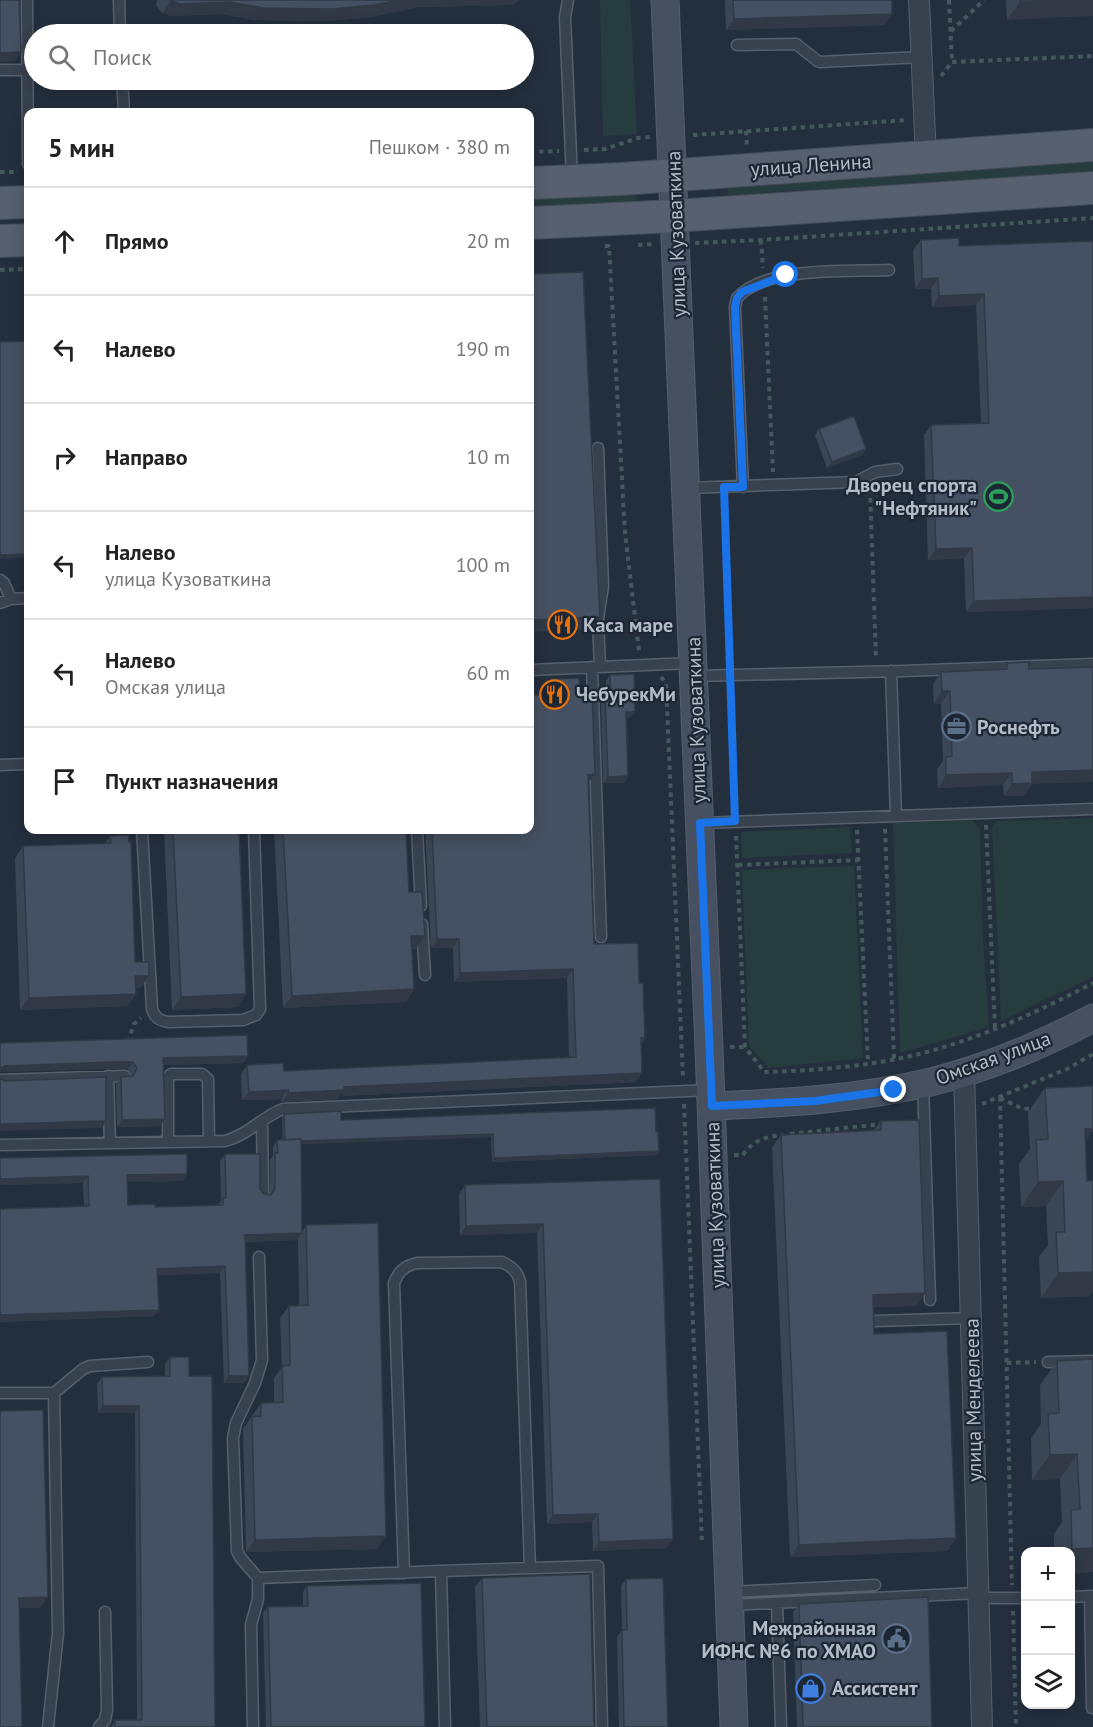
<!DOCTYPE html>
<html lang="ru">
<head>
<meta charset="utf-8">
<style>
	body { margin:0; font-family:"PT Sans",sans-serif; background:#f6f6f6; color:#222 }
	.controls { position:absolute; right:18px; bottom:18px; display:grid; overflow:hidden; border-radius:12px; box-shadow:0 3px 15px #0003 }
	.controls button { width:54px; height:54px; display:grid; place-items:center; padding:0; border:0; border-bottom:2px solid #e0e0e0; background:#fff; color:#222; font:30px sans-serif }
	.stop { position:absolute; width:18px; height:18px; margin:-14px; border:4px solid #1a73e8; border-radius:50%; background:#fff }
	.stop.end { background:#1a73e8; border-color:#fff; box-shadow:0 2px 6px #0008 }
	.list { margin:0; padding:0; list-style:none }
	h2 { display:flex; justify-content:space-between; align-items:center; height:78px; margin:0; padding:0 24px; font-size:26px }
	h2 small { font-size:20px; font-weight:400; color:#767676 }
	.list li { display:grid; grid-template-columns:39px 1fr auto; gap:18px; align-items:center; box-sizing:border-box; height:108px; padding:0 24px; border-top:2px solid #e0e0e0 }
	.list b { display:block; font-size:22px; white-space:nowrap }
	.list p { margin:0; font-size:20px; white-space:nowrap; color:#767676 }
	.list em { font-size:20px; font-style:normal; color:#767676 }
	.icon { flex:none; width:33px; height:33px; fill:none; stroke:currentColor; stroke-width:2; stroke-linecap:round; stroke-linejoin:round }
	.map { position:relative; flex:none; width:1093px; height:1727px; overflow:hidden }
	.search { position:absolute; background:#fff; box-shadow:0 3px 15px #0003; left:24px; top:24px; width:510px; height:66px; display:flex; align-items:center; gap:15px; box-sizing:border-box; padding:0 21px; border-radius:33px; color:#767676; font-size:22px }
	.panel { position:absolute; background:#fff; box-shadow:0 3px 15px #0003; left:24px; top:108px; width:510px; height:726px; border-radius:12px }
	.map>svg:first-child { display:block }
	.green { fill:#263c3f }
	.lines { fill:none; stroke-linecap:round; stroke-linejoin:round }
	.service-casing { stroke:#565f6c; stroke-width:13 }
	.minor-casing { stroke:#565f6c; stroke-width:22 }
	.secondary-casing { stroke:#565f6c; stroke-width:29 }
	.primary-casing { stroke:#414a57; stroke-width:34 }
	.path { stroke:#44595c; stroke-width:4; stroke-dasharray:4.5 4.5; stroke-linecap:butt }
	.service { stroke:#38414e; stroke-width:10 }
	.minor { stroke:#38414e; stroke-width:20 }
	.secondary { stroke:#465061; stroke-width:27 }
	.primary { stroke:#56606e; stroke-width:32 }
	.wall { fill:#3b4654 }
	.shaded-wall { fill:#303945 }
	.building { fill:#455162; stroke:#303945; stroke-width:1.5 }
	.route { stroke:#1a73e8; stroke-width:8 }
	.labels { text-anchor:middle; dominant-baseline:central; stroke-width:4.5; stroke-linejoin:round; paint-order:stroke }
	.street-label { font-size:20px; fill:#b4bcc9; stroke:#1d2633 }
	.poi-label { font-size:20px; font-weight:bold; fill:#b4bcc9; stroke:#1d2633; text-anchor:start }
</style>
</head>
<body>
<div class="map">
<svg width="1093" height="1727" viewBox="0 0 1093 1727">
	<rect width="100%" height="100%" fill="#242f3e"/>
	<path class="green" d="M600 0H630L637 134 603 136Z
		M1093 160V172L728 195 727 185Z
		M633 194 637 198 634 202 530 207V197Z
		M1093 818V977L1001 1021 992 828 996 821Z
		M972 820 980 829 983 941 989 1027 900 1053 893 823Z
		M850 827 852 853 742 858 741 832Z
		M854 866 863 1058 769 1068 749 1046 742 870Z"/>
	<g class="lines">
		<defs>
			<path id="service" d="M27 0 28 164
				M119 0 120 34
				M568 0 565 17 572 179
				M737 45 796 44 819 62 922 57
				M0 70H28
				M122 80 124 112
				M598 448 603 586 598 619 600 667
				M743 487 735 307 737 298C764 266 849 272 889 270
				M687 488 856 482 875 472 897 469
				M0 580 4 583 11 599
				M0 603 11 599 28 598
				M592 667 601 937
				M530 670 691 663
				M891 671 896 816
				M694 676 903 671 1093 664
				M0 765 28 764
				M701 823 1093 809
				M142 830 152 1009C155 1018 159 1020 168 1022L243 1020 256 1015 260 1009 254 830
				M417 830 421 906
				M422 924 425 975
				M108 1076 110 1143
				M0 1080 125 1076
				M923 1084 930 1300
				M262 1121 263 1195
				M168 1142V1077L171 1074H202L208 1079 209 1141
				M0 1145 225 1141C248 1135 262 1117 283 1109L710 1090
				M875 1321 971 1318
				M1048 1362 1093 1361
				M0 1393H54L83 1369 90 1366 148 1362
				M404 1573 394 1283C399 1271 404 1266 417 1263L502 1262C512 1267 517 1271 520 1281L530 1568
				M258 1578 240 1557 237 1551 233 1438 236 1423 255 1383 262 1360 259 1257
				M730 1592 875 1585
				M1070 1597 1093 1596
				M1090 1597 1092 1708
				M978 1598H1026
				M777 1603 781 1727
				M730 1605 978 1593
				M48 1727 58 1633 54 1393
				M99 1727 105 1720 107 1710 105 1612
				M253 1727 251 1625 258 1599V1578L441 1571
				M445 1727 441 1571 598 1566 602 1727"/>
			<path id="minor" d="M919 0 926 157
				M964 1072 982 1727"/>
			<path id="secondary" d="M665 0 709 1048 734 1727
				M712 1106C785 1103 859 1099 931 1082 987 1068 1042 1045 1093 1018"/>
			<path id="primary" d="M530 183 621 179 1093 145
				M0 203 28 202
				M530 223 675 216 1093 188
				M0 241 28 240"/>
		</defs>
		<use href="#service" class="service-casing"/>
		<use href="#minor" class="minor-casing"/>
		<use href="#secondary" class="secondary-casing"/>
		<use href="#primary" class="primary-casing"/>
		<path class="path" d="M949 0 952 62
			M951 31 984 0
			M941 76 952 62 1093 56
			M746 131 747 147
			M693 135 907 120
			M584 150 605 149 638 138 650 137
			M530 152 559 151
			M0 172H17
			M761 240 763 268
			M695 243 761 240 1093 218
			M638 245 655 244
			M605 246H609L625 533 639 651
			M0 270 28 269
			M765 297 773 472
			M870 489 876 659
			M724 500 729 664
			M661 677 666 684 683 1078
			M730 689 735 808
			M986 825 995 1028
			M885 829 894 1059
			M857 830 868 1062
			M736 836 745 1047 764 1072C814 1071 871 1066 919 1054 979 1039 1038 1012 1093 983
			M738 865 859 860
			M128 1042 134 1024 141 1018
			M730 1047H745
			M1000 1097 1012 1585
			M1000 1098 1023 1109 1035 1108
			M684 1104 702 1543
			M982 1104 1067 1069 1093 1054
			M790 1134 881 1124
			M734 1155H743C753 1140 765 1137 783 1135
			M1007 1363 1036 1362
			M1013 1611 1016 1727"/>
		<use href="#service" class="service"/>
		<use href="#minor" class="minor"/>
		<use href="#secondary" class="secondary"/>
		<use href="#primary" class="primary"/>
	</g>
	<path class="wall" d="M157 0H520L512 5 418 7 366 18 323 21 254 20 221 14 170 16 162 13 156 5Z
		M725 0H892L885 25 726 30Z
		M1006 0H1093L1007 20Z
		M921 240 959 246 1093 241V608L966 612 964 558 928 560 924 435 931 425 981 423 976 305 932 307 931 289H915L913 250Z
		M819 429 866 449 862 455 827 468 815 435Z
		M28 642V735H27L26 646Z
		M1007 663 1032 784 1024 796H1004L1003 785 938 788 937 769 943 761 941 703 934 704 933 684 941 672 1002 670Z
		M610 675 635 712 630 718H627L628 776 624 783H603L601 702 605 695H606V681Z
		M551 679 580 694 588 783 594 944 639 983 645 1038 641 1043 636 1082 340 1096 338 1099 282 1102 281 1099 242 1100 241 1074 247 1065 284 1071 569 1058 567 978 454 982 453 948H431L425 830H530L545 695V688Z
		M164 830H239L238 1007 172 1010Z
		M274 830H406L409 892 416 949H412L414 989 406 1002 283 1008Z
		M110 836 135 962 149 976 140 988H136V994L127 1006 20 1010 15 858 23 846 105 843Z
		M0 1043 243 1063 163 1065 165 1119 160 1126 117 1127 116 1084 121 1077 132 1076 128 1069H107Z
		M1093 1086V1131L1085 1142 1093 1272V1291L1090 1296 1041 1298 1039 1257 1048 1245 1046 1206 1021 1207 1019 1164 1030 1149 1028 1112 1045 1088Z
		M655 1108 657 1155 492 1162 491 1137 301 1144 302 1232 306 1225 377 1549 246 1552 243 1429 261 1403H274V1378L282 1367 280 1318 289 1306H299L298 1239 297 1240 245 1242 244 1383H224L220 1273 158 1275 154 1316 0 1322V1209L84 1206 83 1183 0 1185V1158L187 1174 183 1181 127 1182 128 1205 155 1207 218 1205 221 1201 220 1161 225 1154 260 1189 264 1194 270 1195V1160L273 1156V1147L277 1140H283L282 1118 284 1114 341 1120Z
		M881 1121 925 1293 916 1306 873 1307 874 1334 956 1538 947 1551 790 1557 772 1147 781 1135 874 1130Z
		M660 1179 667 1548 593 1551 592 1522 547 1524 537 1233 460 1235 459 1194 465 1185Z
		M170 1357 189 1376 215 1727H111L115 1720H137L135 1413H98L97 1384 102 1377 165 1376V1364Z
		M1093 1359V1572L1071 1573V1551H1054V1534L1062 1522 1060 1479 1032 1480 1031 1438 1041 1424 1040 1385 1057 1361Z
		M482 1578 594 1727H480L475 1587Z
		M626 1579 668 1727H619L617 1637 622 1630 621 1586Z
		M307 1586 425 1727H266L263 1613 268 1607 303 1606V1592Z
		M799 1604 932 1727H797L793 1612Z"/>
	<path class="shaded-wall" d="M400 0H520L512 5 418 7 366 18 323 21 254 20 221 14 170 16 162 13 171 1 230 2Z
		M1069 0H1093V16L1007 20 1020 2Z
		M892 14 885 25 726 30 734 19Z
		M21 52 15 61 0 62V53Z
		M938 278 931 289H915L922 279Z
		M984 294 976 305 932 307 939 296Z
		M866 449 862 455 827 468 832 462Z
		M972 548 964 558 928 560 936 549Z
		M28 554V558L0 559V555Z
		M1093 597V608L966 612 974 601Z
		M600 617 591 629 530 632V620Z
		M942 691H950L941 703 934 704Z
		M626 712H635L630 718H622Z
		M1093 770V782L1032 784 1024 796H1004L1012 784 1032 772Z
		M1012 773 1003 785 938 788 946 775Z
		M595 774 588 783V775Z
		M628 776 624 783H603L608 777Z
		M411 936H425L416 949H403Z
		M437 939H459L453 948H431Z
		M573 969 567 978 454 982 460 973Z
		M135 976H149L140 988 127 989Z
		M414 989 406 1002 283 1008 292 996Z
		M136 994 127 1006 20 1010 29 998Z
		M246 994 238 1007 172 1010 181 997Z
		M248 1056 243 1063 158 1065 163 1058Z
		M112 1062H133L128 1069H107L0 1072V1068L5 1066Z
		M642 1073 636 1082 340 1096 338 1099 282 1102 288 1093 344 1087Z
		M288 1090 281 1099 242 1100 249 1092Z
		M165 1119 160 1126 117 1127 122 1120Z
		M106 1121 102 1128 0 1131V1124Z
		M1085 1129H1093V1131L1078 1153Z
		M493 1134 491 1137 283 1145 285 1142Z
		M659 1151 657 1155 492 1162 494 1158Z
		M187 1174 183 1181 122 1182 127 1175Z
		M88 1176 83 1183 0 1185V1179Z
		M1063 1181 1046 1206 1021 1207 1038 1182Z
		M543 1224 537 1233 460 1235 466 1226Z
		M302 1233 297 1240 240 1242 245 1235Z
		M225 1266 220 1273 153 1275 157 1269Z
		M1093 1272V1291L1090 1296 1041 1298 1058 1273Z
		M925 1293 916 1306 864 1307 873 1295Z
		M159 1310 154 1316 0 1322V1315Z
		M229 1376H249L244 1383H224Z
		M103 1406H139L135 1413H98Z
		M1077 1454 1060 1479 1032 1480 1050 1455Z
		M598 1514 592 1522 547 1524 553 1515Z
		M386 1536 377 1549 246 1552 255 1540Z
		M956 1538 947 1551 790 1557 799 1545Z
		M673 1539 667 1548 593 1551 599 1542Z
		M1093 1548V1572L1071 1573V1552L1072 1549Z
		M48 1597 40 1608H11L19 1598Z"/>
	<path class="building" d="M0 0H19L21 52 0 53Z
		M170 0H400L374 5 332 9 263 8 230 2 179 4Z
		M733 0H892V14L734 19Z
		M1020 0H1069L1020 2Z
		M959 238V246L1093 241V597L974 601 972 548 936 549 931 425 989 423 984 294 939 296 938 278 922 279 921 240Z
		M583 272 600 617 530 620V274Z
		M28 341V554L0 555V342Z
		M854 416 866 449 832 462 819 429Z
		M1029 662V669L1093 667V770L1032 772V783L1012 784V773L946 775V757L952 756 950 691H942L941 672 1007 669V663Z
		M634 674 635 712H626L628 776 608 777 605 695H611L610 675Z
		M579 678 580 694 592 693 595 774 588 775 594 944 638 943 639 983H643L645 1038H641L642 1073 344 1087V1090L288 1093V1090L249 1092 247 1065 283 1063 284 1071 576 1057 573 969 460 973 459 939H437L432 830H530V695H551V679Z
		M173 830H239L246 994 181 997Z
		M283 830H406L409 892H422L425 936H411L414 989 292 996Z
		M128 835 129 842H131L135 962H149V976H135L136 994 29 998 23 846 111 843 110 836Z
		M247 1035 248 1056 163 1058 165 1119 122 1120 121 1077 133 1076 137 1068 133 1062H112L5 1066 0 1068V1043Z
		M106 1077V1121L0 1124V1078L5 1081Z
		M1093 1086V1129H1085L1087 1181 1093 1180V1272L1058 1273 1056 1232H1065L1063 1181 1038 1182 1036 1140 1048 1139 1045 1088Z
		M655 1108 656 1132H658L659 1151 494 1158 493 1134 301 1141V1139L285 1140 284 1114 341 1111V1120Z
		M919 1120 925 1293 873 1295 874 1334 947 1331 956 1538 799 1545 781 1135 881 1130V1121Z
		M301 1139 302 1233 245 1235 249 1376H229L225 1266 157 1269 159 1310 0 1315V1209L89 1206 88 1176 0 1179V1158L187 1154V1174L127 1175 128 1205 155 1204V1207L223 1205V1198H226L225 1154H260V1189L264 1194 271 1195 275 1189V1153H278L277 1140Z
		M660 1179 673 1539 599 1542 598 1514 553 1515 543 1224 466 1226 465 1185Z
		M378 1223 386 1536 255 1540 252 1417 261 1416V1403L283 1402 282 1366 290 1365 289 1306 308 1305 306 1225Z
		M170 1357H189V1376H212L215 1727H115V1720H142L139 1406H103L102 1377 170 1376Z
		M1093 1359V1548L1072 1549 1071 1510 1080 1509 1077 1454 1050 1455 1048 1414 1059 1413 1057 1361Z
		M43 1410 48 1597 19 1598 22 1727H0V1411Z
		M590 1574 594 1727H487L482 1578Z
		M663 1578 668 1727H624L622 1630H627L626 1579Z
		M421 1583 425 1727H271L268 1607 308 1606 307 1586Z
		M928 1597 932 1727H803L799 1604Z"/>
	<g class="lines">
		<path class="route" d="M786 275 742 292 737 298 735 307 743 487H724L735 821 700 823 712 1106 815 1101 894 1090"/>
	</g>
	<defs>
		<symbol id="stadium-ring" viewBox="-11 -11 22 22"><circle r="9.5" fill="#1d2633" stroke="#2e9e5b" stroke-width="1.5"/><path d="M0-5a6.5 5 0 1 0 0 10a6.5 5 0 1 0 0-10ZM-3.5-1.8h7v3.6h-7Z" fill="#2e9e5b"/></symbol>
		<symbol id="restaurant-ring" viewBox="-11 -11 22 22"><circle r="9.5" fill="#1d2633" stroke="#e8710a" stroke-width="1.5"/><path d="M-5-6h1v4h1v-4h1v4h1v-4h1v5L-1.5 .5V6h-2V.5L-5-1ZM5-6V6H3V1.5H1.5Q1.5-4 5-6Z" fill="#e8710a"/></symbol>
		<symbol id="office-ring" viewBox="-11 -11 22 22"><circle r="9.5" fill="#1d2633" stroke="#5c6f8a" stroke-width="1.5"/><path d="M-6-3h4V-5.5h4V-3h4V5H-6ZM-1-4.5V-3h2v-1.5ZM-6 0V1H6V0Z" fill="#5c6f8a"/></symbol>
		<symbol id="civic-ring" viewBox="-11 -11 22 22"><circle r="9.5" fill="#1d2633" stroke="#5c6f8a" stroke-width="1.5"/><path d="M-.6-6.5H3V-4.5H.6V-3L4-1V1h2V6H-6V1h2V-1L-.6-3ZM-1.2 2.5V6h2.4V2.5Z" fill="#5c6f8a"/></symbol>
		<symbol id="shop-ring" viewBox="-11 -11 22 22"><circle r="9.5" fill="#1d2633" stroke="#3f7fe0" stroke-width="1.5"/><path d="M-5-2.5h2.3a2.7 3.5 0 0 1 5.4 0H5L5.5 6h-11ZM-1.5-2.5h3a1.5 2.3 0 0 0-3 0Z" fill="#3f7fe0"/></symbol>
	</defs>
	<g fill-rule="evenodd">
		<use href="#stadium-ring" x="982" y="480" width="33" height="33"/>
		<use href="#restaurant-ring" x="546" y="608" width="33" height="33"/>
		<use href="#restaurant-ring" x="538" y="678" width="33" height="33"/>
		<use href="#office-ring" x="940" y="710" width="33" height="33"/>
		<use href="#civic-ring" x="880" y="1622" width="33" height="33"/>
		<use href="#shop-ring" x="794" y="1672" width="33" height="33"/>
	</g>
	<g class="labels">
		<g class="street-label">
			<text transform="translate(811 165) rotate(-4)">улица Ленина</text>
			<text transform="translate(676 234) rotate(-92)">улица Кузоваткина</text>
			<text transform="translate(696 720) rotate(-92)">улица Кузоваткина</text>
			<text transform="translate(993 1058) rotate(-20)">Омская улица</text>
			<text transform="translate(715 1205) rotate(-92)">улица Кузоваткина</text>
			<text transform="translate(973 1400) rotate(-91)">улица Менделеева</text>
		</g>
		<g class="poi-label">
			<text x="977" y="485" text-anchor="end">Дворец спорта<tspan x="977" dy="23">"Нефтяник"</tspan></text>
			<text x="583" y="625">Каса маре</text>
			<text x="576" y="694">ЧебурекМи</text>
			<text x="977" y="727">Роснефть</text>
			<text x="876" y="1628" text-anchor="end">Межрайонная<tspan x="876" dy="23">ИФНС №6 по ХМАО</tspan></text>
			<text x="832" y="1688">Ассистент</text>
		</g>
	</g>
</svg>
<div class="controls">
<button>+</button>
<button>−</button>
<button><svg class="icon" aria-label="layers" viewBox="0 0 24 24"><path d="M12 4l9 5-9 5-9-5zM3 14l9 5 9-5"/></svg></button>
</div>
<div class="stop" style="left:786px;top:275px"></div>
<div class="stop end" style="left:894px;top:1090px"></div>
<div class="search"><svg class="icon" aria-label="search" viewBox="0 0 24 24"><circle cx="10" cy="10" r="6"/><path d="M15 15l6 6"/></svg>Поиск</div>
<section class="panel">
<h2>5 мин<small>Пешком · 380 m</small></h2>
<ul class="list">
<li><svg class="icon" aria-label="ahead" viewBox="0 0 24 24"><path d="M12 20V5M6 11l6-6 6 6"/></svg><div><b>Прямо</b></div><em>20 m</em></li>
<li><svg class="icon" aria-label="left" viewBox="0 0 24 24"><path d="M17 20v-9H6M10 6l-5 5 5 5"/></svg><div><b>Налево</b></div><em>190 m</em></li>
<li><svg class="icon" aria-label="right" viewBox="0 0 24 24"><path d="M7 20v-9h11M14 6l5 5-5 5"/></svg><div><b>Направо</b></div><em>10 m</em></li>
<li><svg class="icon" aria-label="left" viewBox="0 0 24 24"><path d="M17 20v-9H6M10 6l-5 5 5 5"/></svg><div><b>Налево</b><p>улица Кузоваткина</p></div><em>100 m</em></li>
<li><svg class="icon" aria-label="left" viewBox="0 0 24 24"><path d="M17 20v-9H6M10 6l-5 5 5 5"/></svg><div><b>Налево</b><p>Омская улица</p></div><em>60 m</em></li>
<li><svg class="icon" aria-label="arrive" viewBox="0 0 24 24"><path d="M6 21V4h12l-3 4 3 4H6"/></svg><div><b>Пункт назначения</b></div></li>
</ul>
</section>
</div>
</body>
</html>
